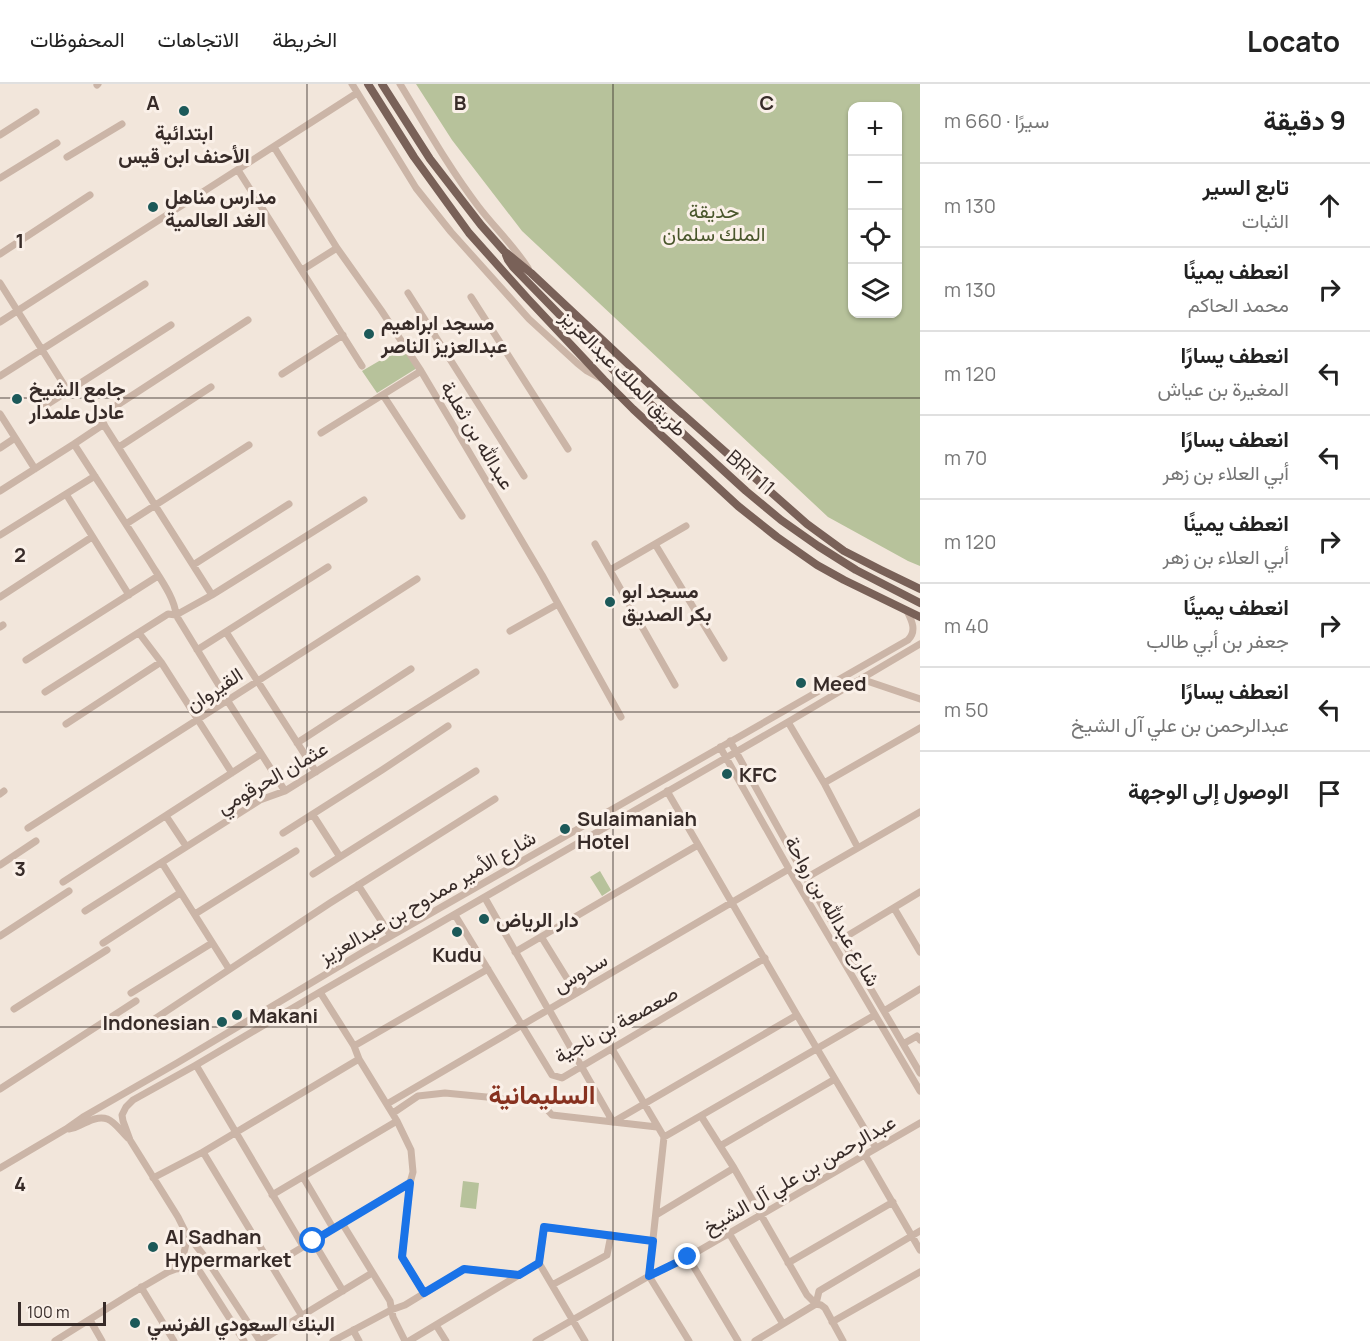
<!DOCTYPE html>
<html lang="ar">
<head>
<meta charset="utf-8">
<style>
	body { margin:0; font-family:Manrope,Vazirmatn,sans-serif; background:#f2f2f2; color:#222; direction:rtl }
	.controls { position:absolute; right:18px; top:18px; display:grid; overflow:hidden; border-radius:12px; box-shadow:0 2px 4px #0004 }
	.controls button { width:54px; height:54px; display:grid; place-items:center; padding:0; border:0; border-bottom:2px solid #e0e0e0; background:#fff; color:#222; font:30px sans-serif }
	.scale { position:absolute; left:18px; bottom:15px; width:88px; box-sizing:border-box; padding-left:6px; border:3px solid #372b28; border-top:0; font-size:16px; line-height:21px; white-space:nowrap; color:#372b28; -webkit-text-stroke:4px #faf0e8; paint-order:stroke }
	.stop { position:absolute; width:18px; height:18px; margin:-14px; border:4px solid #1a73e8; border-radius:50%; background:#fff }
	.stop.end { background:#1a73e8; border-color:#fff; box-shadow:0 2px 6px #0008 }
	.list { margin:0; padding:0; list-style:none }
	h2 { display:flex; justify-content:space-between; align-items:center; height:78px; margin:0; padding:0 24px; font-size:26px }
	h2 small { font-size:20px; font-weight:400; color:#767676 }
	.list li { display:grid; grid-template-columns:39px 1fr auto; gap:18px; align-items:center; box-sizing:border-box; height:84px; padding:0 24px; border-top:2px solid #e0e0e0 }
	.list b { display:block; font-size:22px; white-space:nowrap }
	.list p { margin:0; font-size:20px; white-space:nowrap; color:#767676 }
	.list em { font-size:20px; font-style:normal; color:#767676 }
	.icon { flex:none; width:33px; height:33px; fill:none; stroke:currentColor; stroke-width:2; stroke-linecap:round; stroke-linejoin:round }
	.map { position:relative; flex:none; width:920px; height:1257px; overflow:hidden; direction:ltr }
	header { display:flex; align-items:center; gap:36px; box-sizing:border-box; height:84px; padding:0 30px; background:#fff; border-bottom:2px solid #e0e0e0 }
	header strong { font-size:28px }
	nav { display:flex; gap:33px; margin-inline-start:auto; font-size:21px }
	main { display:flex }
	aside { flex:1; background:#fff }
	.map>svg:first-child { display:block }
	.green { fill:#b7c29b; fill-rule:evenodd }
	.lines { fill:none; stroke-linecap:round; stroke-linejoin:round }
	.minor { stroke:#cbb5a7; stroke-width:7 }
	.major { stroke:#796158; stroke-width:8 }
	.route { stroke:#1a73e8; stroke-width:8 }
	.grid { fill:none; stroke:#372b28; stroke-width:1.5; stroke-opacity:0.55 }
	.poi-dot { fill:#1c5959; stroke:#faf0e8; stroke-width:2 }
	.labels { text-anchor:middle; dominant-baseline:central; stroke-width:6; stroke-linejoin:round; paint-order:stroke }
	.poi-label { font-size:20px; font-weight:bold; fill:#372b28; stroke:#faf0e8; text-anchor:start }
	.park-label { font-size:20px; fill:#49562b; stroke:#faf0e8 }
	.street-label { font-size:20px; fill:#372b28; stroke:#faf0e8 }
	.district-label { font-size:26px; font-weight:bold; fill:#87311f; stroke:#faf0e8 }
	.grid-label { font-size:20px; text-anchor:middle; font-weight:bold; fill:#372b28; stroke:#faf0e8; stroke-width:6; stroke-linejoin:round; paint-order:stroke }
</style>
</head>
<body>
<header>
<strong>Locato</strong>
<nav><a>الخريطة</a><a>الاتجاهات</a><a>المحفوظات</a></nav>
</header>
<main>
<aside>
<h2>9 دقيقة<small>سيرًا · 660 m</small></h2>
<ul class="list">
<li><svg class="icon" aria-label="ahead" viewBox="0 0 24 24"><path d="M12 20V5M6 11l6-6 6 6"/></svg><div><b>تابع السير</b><p>الثبات</p></div><em>130 m</em></li>
<li><svg class="icon" aria-label="right" viewBox="0 0 24 24"><path d="M7 20v-9h11M14 6l5 5-5 5"/></svg><div><b>انعطف يمينًا</b><p>محمد الحاكم</p></div><em>130 m</em></li>
<li><svg class="icon" aria-label="left" viewBox="0 0 24 24"><path d="M17 20v-9H6M10 6l-5 5 5 5"/></svg><div><b>انعطف يسارًا</b><p>المغيرة بن عياش</p></div><em>120 m</em></li>
<li><svg class="icon" aria-label="left" viewBox="0 0 24 24"><path d="M17 20v-9H6M10 6l-5 5 5 5"/></svg><div><b>انعطف يسارًا</b><p>أبي العلاء بن زهر</p></div><em>70 m</em></li>
<li><svg class="icon" aria-label="right" viewBox="0 0 24 24"><path d="M7 20v-9h11M14 6l5 5-5 5"/></svg><div><b>انعطف يمينًا</b><p>أبي العلاء بن زهر</p></div><em>120 m</em></li>
<li><svg class="icon" aria-label="right" viewBox="0 0 24 24"><path d="M7 20v-9h11M14 6l5 5-5 5"/></svg><div><b>انعطف يمينًا</b><p>جعفر بن أبي طالب</p></div><em>40 m</em></li>
<li><svg class="icon" aria-label="left" viewBox="0 0 24 24"><path d="M17 20v-9H6M10 6l-5 5 5 5"/></svg><div><b>انعطف يسارًا</b><p>عبدالرحمن بن علي آل الشيخ</p></div><em>50 m</em></li>
<li><svg class="icon" aria-label="arrive" viewBox="0 0 24 24"><path d="M6 21V4h12l-3 4 3 4H6"/></svg><div><b>الوصول إلى الوجهة</b></div></li>
</ul>
</aside>
<div class="map">
<svg width="920" height="1257" viewBox="0 0 920 1257">
	<rect width="100%" height="100%" fill="#f2e6db"/>
	<path class="green" d="M416 0H920V482L908 477 828 433 522 147 452 56ZM852 22H898V230H852Z
		M403 263 417 284 377 309 362 287Z
		M600 787 611 806 602 812 590 793Z
		M463 1097 479 1099 476 1125 460 1123Z"/>
	<g class="lines">
		<path class="minor" d="M352 0 416 104 451 148 529 235 577 279 587 287 600 294
			M400 0C425 41 449 84 478 122 494 143 514 162 528 184
			M97 1 98 0
			M0 51 36 28
			M274 63 337 164 381 226 421 287 542 491 621 633
			M67 73 122 40
			M238 86 362 282
			M0 94 57 59
			M0 170 90 111
			M302 186 337 164
			M0 199 68 307
			M408 209 524 392
			M471 213 568 365
			M0 238 357 9
			M282 290 343 251
			M0 292 145 200
			M383 311 462 432
			M40 325 171 241
			M0 330 35 385
			M321 349 421 287
			M74 360C99 399 125 438 150 478 159 493 175 514 176 531L223 608 227 616 285 707
			M119 363 211 303
			M0 364 15 354
			M0 407 74 360 104 340
			M66 410 129 511
			M126 440 249 361
			M0 451 95 392
			M595 460 675 601
			M655 460 724 574
			M193 481 289 420
			M610 486 686 442
			M212 511 99 333 248 236
			M0 513 92 453
			M0 543 3 541
			M510 547 558 520
			M226 548 316 688
			M139 549 161 578 232 689
			M197 566 328 483
			M26 576 158 492
			M861 595 920 615
			M45 608 168 530 176 531 212 511 364 416
			M788 638 824 699 858 764
			M66 640 161 578
			M730 657 806 794 920 989
			M297 659 411 585
			M720 663 789 785 920 1007
			M824 699 920 644
			M667 707 797 931 876 1064
			M0 710 4 707
			M313 731 340 773
			M166 732 186 762
			M28 744 417 495
			M283 749 382 686 448 642
			M162 779 229 885
			M0 781 36 757
			M313 790 476 687
			M806 794 920 728
			M63 798 261 670
			M358 801 391 852
			M485 814 548 925 551 929 613 1038
			M894 824 920 868
			M85 827 260 716 285 707 476 588
			M195 830 296 767
			M455 831 552 991 562 994 765 874
			M0 852 69 807
			M542 854 576 909
			M842 855 920 808
			M103 859 180 809
			M515 868 698 761
			M320 908 354 962 359 975 397 1037 411 1066 413 1088 410 1099 402 1173 424 1209
			M131 909 212 859
			M14 925 107 866
			M884 927 920 905
			M150 938 330 819 495 715
			M903 960 917 952 920 956
			M354 962 488 885
			M612 965 664 1053 649 1192 689 1257
			M196 981 303 1162
			M0 1005 136 917
			M387 1020 789 785
			M393 1029 418 1012 445 1009 529 1017 543 1021 552 1031 657 1043
			M701 1032 734 1084 807 1211 816 1220 821 1221 825 1224 843 1257
			M613 1038 797 931
			M69 1045C76 1044 80 1041 87 1038 109 1027 114 1040 128 1054
			M664 1053 875 931
			M720 1062 835 995
			M203 1068 302 1232
			M865 1071 920 1166
			M0 1084 66 1045 83 1033 177 979 363 868 908 556C917 547 912 537 907 527
			M303 1093 333 1144
			M153 1094 203 1068 359 975
			M272 1111 397 1037
			M656 1131 734 1084
			M342 1139 390 1217 393 1233 405 1257
			M729 1149 783 1240
			M313 1157 343 1207
			M688 1173 738 1257
			M539 1179 585 1257
			M788 1179 893 1118
			M271 1182 410 1099
			M170 1186C183 1171 187 1169 186 1149
			M552 1201 607 1171 611 1151
			M141 1203 174 1257
			M90 1236 102 1257
			M832 1238 920 1188
			M436 1241 446 1257
			M353 1246 359 1257
			M55 1257 132 1209 168 1188 176 1185 191 1183 200 1188 244 1257
			M260 1257 205 1173 186 1149 178 1133 130 1056 123 1037 122 1031 126 1023 133 1016 196 981 320 908 788 638 920 560
			M260 1257 372 1189
			M333 1257 391 1226 405 1221 464 1185 519 1191
			M409 1257 539 1179 544 1143 653 1157
			M536 1257 649 1192 688 1173 920 1039
			M755 1257 816 1220 819 1207 920 1147"/>
		<path class="major" d="M368 0 414 73 469 149 527 214 604 296 633 325 738 422 777 453 817 481 844 496 920 533
			M382 0 430 75 481 141 504 167 531 189 661 311 807 440 844 467 881 486 920 505
			M506 171 508 176 513 183 625 298 655 324 746 407 781 436 818 462 856 486 920 519"/>
	</g>
	<g class="lines">
		<path class="route" d="M313 1157 410 1099 402 1173 424 1209 464 1185 519 1191 539 1179 544 1143 653 1157 649 1192 688 1173"/>
	</g>
	<path class="grid" d="M307 0V1257M613 0V1257M0 314H920M0 628H920M0 943H920"/>
	<g class="poi-dot">
		<circle cx="184" cy="27" r="6"/>
		<circle cx="153" cy="123" r="6"/>
		<circle cx="369" cy="250" r="6"/>
		<circle cx="17" cy="315" r="6"/>
		<circle cx="610" cy="518" r="6"/>
		<circle cx="801" cy="599" r="6"/>
		<circle cx="727" cy="690" r="6"/>
		<circle cx="565" cy="745" r="6"/>
		<circle cx="484" cy="835" r="6"/>
		<circle cx="457" cy="848" r="6"/>
		<circle cx="237" cy="931" r="6"/>
		<circle cx="222" cy="938" r="6"/>
		<circle cx="153" cy="1163" r="6"/>
		<circle cx="135" cy="1239" r="6"/>
	</g>
	<g class="labels">
		<g class="poi-label">
			<text x="184" y="48" text-anchor="middle">ابتدائية<tspan x="184" dy="23">الأحنف ابن قيس</tspan></text>
			<text x="165" y="112">مدارس مناهل<tspan x="165" dy="23">الغد العالمية</tspan></text>
			<text x="381" y="238">مسجد ابراهيم<tspan x="381" dy="23">عبدالعزيز الناصر</tspan></text>
			<text x="29" y="304">جامع الشيخ<tspan x="29" dy="23">عادل علمدار</tspan></text>
			<text x="622" y="506">مسجد ابو<tspan x="622" dy="23">بكر الصديق</tspan></text>
			<text x="813" y="599">Meed</text>
			<text x="739" y="690">KFC</text>
			<text x="577" y="734">Sulaimaniah<tspan x="577" dy="23">Hotel</tspan></text>
			<text x="496" y="835">دار الرياض</text>
			<text x="457" y="870" text-anchor="middle">Kudu</text>
			<text x="249" y="931">Makani</text>
			<text x="210" y="938" text-anchor="end">Indonesian</text>
			<text x="165" y="1152">Al Sadhan<tspan x="165" dy="23">Hypermarket</tspan></text>
			<text x="147" y="1239">البنك السعودي الفرنسي</text>
		</g>
		<g class="park-label">
			<text x="714" y="126">حديقة<tspan x="714" dy="23">الملك سلمان</tspan></text>
		</g>
		<g class="street-label">
			<text transform="translate(624 289) rotate(45)">طريق الملك عبدالعزيز</text>
			<text transform="translate(478 351) rotate(59)">عبدالله بن ثعلبة</text>
			<text transform="translate(751 388) rotate(41)">BRT 11</text>
			<text transform="translate(214 605) rotate(-33)">القيروان</text>
			<text transform="translate(272 693) rotate(-30)">عثمان الحرقومي</text>
			<text transform="translate(427 813) rotate(-30)">شارع الأمير ممدوح بن عبدالعزيز</text>
			<text transform="translate(833 827) rotate(60)">شارع عبدالله بن رواحة</text>
			<text transform="translate(580 888) rotate(-30)">سدوس</text>
			<text transform="translate(616 940) rotate(-29)">صعصعة بن ناجية</text>
			<text transform="translate(799 1090) rotate(-30)">عبدالرحمن بن علي آل الشيخ</text>
		</g>
		<g class="district-label">
			<text x="542" y="1010">السليمانية</text>
		</g>
	</g>
	<g class="grid-label">
		<text x="153" y="26">A</text>
		<text x="460" y="26">B</text>
		<text x="767" y="26">C</text>
		<text x="20" y="164">1</text>
		<text x="20" y="478">2</text>
		<text x="20" y="792">3</text>
		<text x="20" y="1107">4</text>
	</g>
</svg>
<div class="controls">
<button>+</button>
<button>−</button>
<button><svg class="icon" aria-label="locate" viewBox="0 0 24 24"><circle cx="12" cy="12" r="6"/><path d="M12 2v4M12 18v4M2 12h4M18 12h4"/></svg></button>
<button><svg class="icon" aria-label="layers" viewBox="0 0 24 24"><path d="M12 4l9 5-9 5-9-5zM3 14l9 5 9-5"/></svg></button>
</div>
<div class="scale">100 m</div>
<div class="stop" style="left:313px;top:1157px"></div>
<div class="stop end" style="left:688px;top:1173px"></div>
</div>
</main>
</body>
</html>
